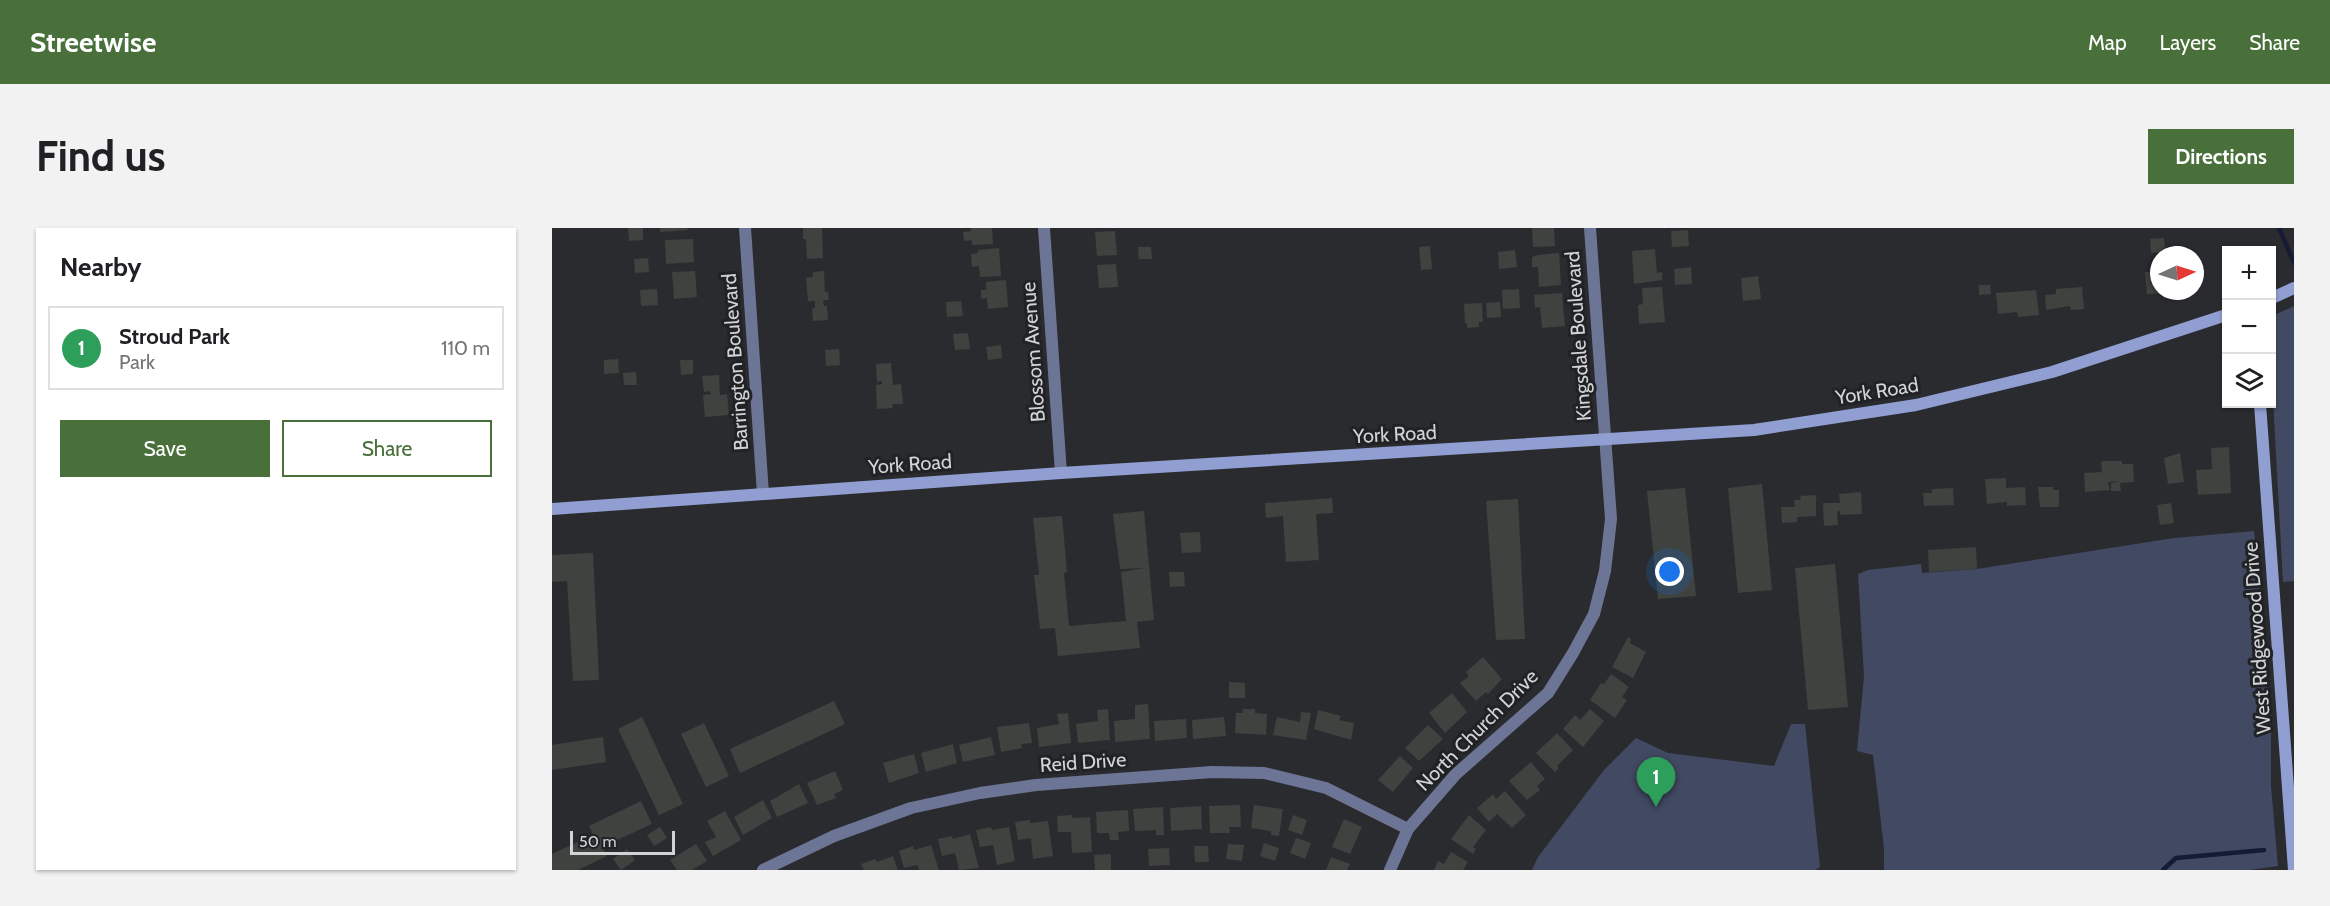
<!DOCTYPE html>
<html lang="en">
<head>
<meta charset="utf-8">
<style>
	body { margin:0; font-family:Cabin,sans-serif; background:#f2f2f2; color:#202124 }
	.controls { position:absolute; right:18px; top:18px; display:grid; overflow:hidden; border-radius:0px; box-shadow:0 2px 4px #0004 }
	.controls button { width:54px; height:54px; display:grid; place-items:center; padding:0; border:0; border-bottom:2px solid #e0e0e0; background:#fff; color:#202124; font:30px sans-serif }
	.compass { position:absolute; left:1598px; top:18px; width:54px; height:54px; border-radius:50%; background:#fff; box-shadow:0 2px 4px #0004; rotate:86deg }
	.scale { position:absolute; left:18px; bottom:15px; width:105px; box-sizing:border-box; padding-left:6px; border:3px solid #d2d3d5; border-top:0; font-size:16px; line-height:21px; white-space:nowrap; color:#d2d3d5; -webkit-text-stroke:4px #212225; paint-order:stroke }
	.you { position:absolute; left:1118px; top:344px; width:21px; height:21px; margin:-15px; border:4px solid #fff; border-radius:50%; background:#1a73e8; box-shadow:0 0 0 9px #1a73e833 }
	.badge { display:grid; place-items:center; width:39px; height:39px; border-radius:50%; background:#49703a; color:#fff; font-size:20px; font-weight:700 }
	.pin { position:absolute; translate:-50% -50px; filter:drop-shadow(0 2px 3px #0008) }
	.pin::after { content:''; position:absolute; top:32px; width:21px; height:18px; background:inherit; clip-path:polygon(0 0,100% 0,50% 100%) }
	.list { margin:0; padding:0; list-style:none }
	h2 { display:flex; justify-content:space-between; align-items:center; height:78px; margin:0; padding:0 24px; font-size:26px }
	h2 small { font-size:20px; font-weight:400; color:#757577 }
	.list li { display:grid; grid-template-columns:39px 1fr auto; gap:18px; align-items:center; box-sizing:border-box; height:84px; margin:0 12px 12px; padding:0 12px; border:2px solid #e0e0e0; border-radius:0px }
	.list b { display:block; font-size:22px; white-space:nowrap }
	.list p { margin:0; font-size:20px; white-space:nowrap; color:#757577 }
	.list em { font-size:20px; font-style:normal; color:#757577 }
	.actions { display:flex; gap:12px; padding:18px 24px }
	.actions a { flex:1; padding:14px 0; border:2px solid #49703a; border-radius:0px; text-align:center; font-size:21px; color:#49703a }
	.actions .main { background:#49703a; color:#fff }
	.icon { flex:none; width:33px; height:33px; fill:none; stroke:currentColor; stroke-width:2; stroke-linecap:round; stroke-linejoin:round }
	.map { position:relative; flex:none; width:1742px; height:642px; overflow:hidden; border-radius:0px }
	header { display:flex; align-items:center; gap:36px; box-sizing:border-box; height:84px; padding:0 30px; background:#49703a; color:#fff }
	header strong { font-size:28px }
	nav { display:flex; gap:33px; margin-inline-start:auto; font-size:21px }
	.intro { display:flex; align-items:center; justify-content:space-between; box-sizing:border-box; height:144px; padding:0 36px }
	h1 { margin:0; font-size:42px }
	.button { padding:15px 27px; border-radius:0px; background:#49703a; color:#fff; font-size:21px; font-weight:700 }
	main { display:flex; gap:36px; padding:0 36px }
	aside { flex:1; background:#fff; border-radius:0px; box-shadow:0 2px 4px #0004 }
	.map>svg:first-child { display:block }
	.green { fill:#424962 }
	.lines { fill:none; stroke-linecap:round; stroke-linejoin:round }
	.stream { stroke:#151a35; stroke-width:4.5 }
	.building { fill:#3f423f }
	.minor { stroke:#6c7595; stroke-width:12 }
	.secondary { stroke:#919ed1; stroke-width:12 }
	.labels { text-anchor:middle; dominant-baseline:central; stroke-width:6; stroke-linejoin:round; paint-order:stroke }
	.street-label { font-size:20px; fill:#d2d3d5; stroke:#212225 }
</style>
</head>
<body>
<header>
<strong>Streetwise</strong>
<nav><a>Map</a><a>Layers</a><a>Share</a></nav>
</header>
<div class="intro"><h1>Find us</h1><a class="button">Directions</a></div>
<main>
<aside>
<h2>Nearby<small></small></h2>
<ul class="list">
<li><span class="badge" style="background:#2e9e5b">1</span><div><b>Stroud Park</b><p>Park</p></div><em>110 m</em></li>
</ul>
<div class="actions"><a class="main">Save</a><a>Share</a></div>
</aside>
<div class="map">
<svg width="1742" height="642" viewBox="0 0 1742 642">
	<rect width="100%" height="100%" fill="#2a2b2f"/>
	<path class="green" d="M1742 78V353L1731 354 1720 153V88Z
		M1702 303 1719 493V558L1726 638 1698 642H1332V620L1321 527 1305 523 1312 448 1306 346 1316 342 1369 336 1370 345 1425 341 1622 310Z
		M1239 496H1253L1268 639 1263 642H980L986 629 1052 542 1084 510 1116 525 1222 538Z"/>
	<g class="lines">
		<path class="stream" d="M1727 0 1742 35
			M1611 642 1624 630 1712 622"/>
	</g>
	<path class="building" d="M76 0H91V12L77 13Z
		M108 0H135L136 2 108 4Z
		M251 0H270L271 30 255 31 254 11H251Z
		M419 0H440L441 16 420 17V12L412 13 411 4 419 3Z
		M980 0H1002L1003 18 981 19Z
		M1136 2 1137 18 1120 19 1119 3Z
		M563 3 565 27 545 28 543 4Z
		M1612 10 1613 24 1599 25 1598 11Z
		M141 11 142 34 114 36 113 12Z
		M878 18 880 41 869 42 867 19Z
		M586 19H599L600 31H587Z
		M447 20 449 48 428 49 427 38 420 39 419 26 426 25V22Z
		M1103 21 1105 45 1110 44V52L1082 56 1080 23Z
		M963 22 965 39 947 41 946 24Z
		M1007 25 1009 57 987 59 986 39H980V29L986 27Z
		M96 30 97 44 83 45 82 31Z
		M564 36 566 59 547 60 545 37Z
		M1139 39 1140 56 1123 57 1122 41Z
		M143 43 145 69 122 71 120 44Z
		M272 43 273 64H276L277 72H271L272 78H275L276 92 261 93 260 81 263 80V73H256L254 50 261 49V44Z
		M1607 43V63H1616V65L1595 66 1593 44Z
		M1206 48 1209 71 1191 73 1189 50Z
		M454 52 456 79 436 81 435 70 429 71V62H434V54Z
		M1427 57H1438L1439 66 1427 67Z
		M1110 59 1113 94 1087 96 1086 77 1091 76 1090 60Z
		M1530 59 1532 81 1519 82 1518 78 1494 82 1493 67 1504 66V61Z
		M105 61 106 77 89 78 88 62Z
		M967 61 968 80 951 81 950 62Z
		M1484 62 1487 87 1466 89 1465 84 1446 86 1444 65Z
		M1010 65 1013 98 990 100 988 79 983 80 982 67Z
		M409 73 411 88 395 89 394 74Z
		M948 74 949 89 935 90 934 75Z
		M930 75 931 94H927V99L915 100V95H913L912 76Z
		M416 105 418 121 403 122 401 106Z
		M449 117 450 130 436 132 434 119Z
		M287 121 288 137 274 138 273 122Z
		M66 131 67 145 52 146V132Z
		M128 132H141V146L129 147Z
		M339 135 341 157 349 156 351 176H340L341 180 325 181 324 157 330 156V153L325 154 324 136Z
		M84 144 85 157H72L71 145Z
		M167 147 168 167 175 166 177 187 153 189 151 167 159 166 158 163 152 164 150 148Z
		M1677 219 1679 265 1646 267 1644 242 1660 241 1659 220Z
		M1628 225 1632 254 1616 256 1612 230Z
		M1552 233H1570V236H1581L1582 254 1568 255 1569 263H1559V255L1567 253 1556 254 1558 262 1533 264 1532 245 1550 244 1549 234Z
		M1454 250V260L1473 259 1474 277 1455 278V274L1435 276 1433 251Z
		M1210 256 1220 362 1186 365 1176 260Z
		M1486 259H1501V262H1507V279H1488Z
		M1133 260 1144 368 1106 371 1095 263Z
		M1401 260 1402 277 1372 278 1371 265H1380V261Z
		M1309 264 1310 286 1288 287V283L1285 284 1286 297 1272 298 1271 275H1288L1287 266Z
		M1264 267V288L1245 289V294L1230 295 1229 279H1243L1242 272H1249L1248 268Z
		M780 270 781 285 764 286 767 332 734 334 731 288 714 290 713 275Z
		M966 271 973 411 944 412 934 273Z
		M1619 275 1622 295 1608 297 1605 277Z
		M592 283 602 392 585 394 588 420 506 428 503 400 488 401 482 347H487L481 290 510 288 515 344 512 345 517 398 574 393 569 344 593 340 568 341 561 286Z
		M648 304 649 324 630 325 628 305Z
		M1424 319 1425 341 1377 344 1376 322Z
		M41 325 47 452 21 453 15 353 0 354V327Z
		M1283 336 1296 479 1256 482 1243 340Z
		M617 344H632L633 358 618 359Z
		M1076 409 1079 411 1078 415 1094 424 1081 450 1060 439Z
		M931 429 950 451 936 466 934 464 924 473 908 455 917 448 914 444Z
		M1059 446 1077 459 1070 469 1075 472 1063 490 1038 472 1049 455 1052 456Z
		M677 454 693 455V470H677Z
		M900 465 915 484 893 505 877 485Z
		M282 473 293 496 188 545 178 521Z
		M596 476 598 511 563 514 562 493 583 491V477Z
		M556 481 558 512 526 515 524 496 546 493 545 482Z
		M691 481H703V485L715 486 714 507 683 505 684 485H691Z
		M1038 481 1052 493 1031 519 1011 501 1023 487 1028 492Z
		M766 482 789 488 787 492 802 495 799 512 762 501Z
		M749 484 759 485 754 512 721 507 725 489 748 494Z
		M516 485 519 515 487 519 485 500 507 496 505 486Z
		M90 489 131 576 107 587 66 501Z
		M672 489 674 508 641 511 640 492Z
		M634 491 635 510 603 513 602 493Z
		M152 495 177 548 154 559 129 506Z
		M477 495 480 515 469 516 470 520 449 524 445 499Z
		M876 497 891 511 867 533 853 520Z
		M1005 505 1021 522 1005 538 1007 540 1003 544 984 525Z
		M51 509 54 534 0 542V517Z
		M439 509 443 527 411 534 407 517Z
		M401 516 405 535 374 544 369 525Z
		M362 526 367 545 337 555 331 535Z
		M848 528 861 540 841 564 826 552Z
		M979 534 993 551 985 558 988 562 975 572 957 553Z
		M283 543 291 562 282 566 284 570 265 577 255 555Z
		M247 556 256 575 225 589 218 573Z
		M953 563 974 587 960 600 945 586 937 594 925 580 941 566 944 571Z
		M211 572 220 590 191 607 182 589Z
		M89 573 100 596 50 619 55 628 26 642H0V626L41 607 37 598Z
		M688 577 689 599H677L678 605H658L657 578Z
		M702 577 731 581 727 608 719 607V603L699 600Z
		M649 578 650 601 619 603 618 580Z
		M611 579 612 607H604V602L583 603 581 581Z
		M576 582 577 603 566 604 567 612H558L557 605H545L544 584Z
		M173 583 189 612 161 628 153 614 164 609 155 593Z
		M520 587V590L538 589 540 624 520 625 519 604H506L505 588Z
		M741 587 755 592 750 607 736 602Z
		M917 587 934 602 921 619 924 621 921 626 899 611Z
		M792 591 810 599 798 626 780 619Z
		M478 592V595L496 593 501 628 481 631 479 610 466 612 463 594Z
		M108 599 115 610 102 618 95 607Z
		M439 599 440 602 457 599 463 633 445 637 441 617 428 619 424 602Z
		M418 606 427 640 407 642 403 625 390 628 386 611 400 608 401 611Z
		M744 610 759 615 753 631 738 625Z
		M712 615 727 620 723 633 708 628Z
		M144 616 155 633 140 642H125L118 632Z
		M676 616 692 617 690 633 674 631Z
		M379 617 387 642H367L365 637 352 640 347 623 361 618 362 622Z
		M642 618H656L657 634H643Z
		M617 620 618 637 597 638 596 621Z
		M75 621 83 632 69 642 61 631Z
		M899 624 916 634 911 642H882L886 633 892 636Z
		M559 626V642H543L542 627Z
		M341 628 346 642H312L309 636 323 631 325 634Z
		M779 629 798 636 795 642H774Z"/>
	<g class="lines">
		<path class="minor" d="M193 0 211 266
			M492 0 509 245
			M211 642 282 608 359 580 428 565 484 557 660 544 712 545 774 560 856 601
			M838 642 856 601 904 546 996 465 1021 425 1042 386 1053 343 1059 291 1038 0"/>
		<path class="secondary" d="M1720 70 1742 60
			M1708 176 1742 642
			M0 281 509 245 1202 202 1364 177 1500 144 1674 87"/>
	</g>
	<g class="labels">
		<g class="street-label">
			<text transform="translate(1026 108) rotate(-94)">Kingsdale Boulevard</text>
			<text transform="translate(481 124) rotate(-94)">Blossom Avenue</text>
			<text transform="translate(183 134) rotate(-94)">Barrington Boulevard</text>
			<text transform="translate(1325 163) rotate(-9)">York Road</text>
			<text transform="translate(843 206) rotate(-3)">York Road</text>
			<text transform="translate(358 236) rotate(-4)">York Road</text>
			<text transform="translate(1705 410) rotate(-94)">West Ridgewood Drive</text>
			<text transform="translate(925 502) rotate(-45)">North Church Drive</text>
			<text transform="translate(531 534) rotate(-4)">Reid Drive</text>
		</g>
	</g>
</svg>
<div class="controls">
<button>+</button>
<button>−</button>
<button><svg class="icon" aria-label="layers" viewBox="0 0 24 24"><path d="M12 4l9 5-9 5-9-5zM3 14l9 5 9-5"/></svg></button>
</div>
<svg class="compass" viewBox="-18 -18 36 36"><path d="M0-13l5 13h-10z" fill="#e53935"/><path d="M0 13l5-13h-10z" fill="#757577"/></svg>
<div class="scale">50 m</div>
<div class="you"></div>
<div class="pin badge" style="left:1104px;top:579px;background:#2e9e5b">1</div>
</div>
</main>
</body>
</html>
